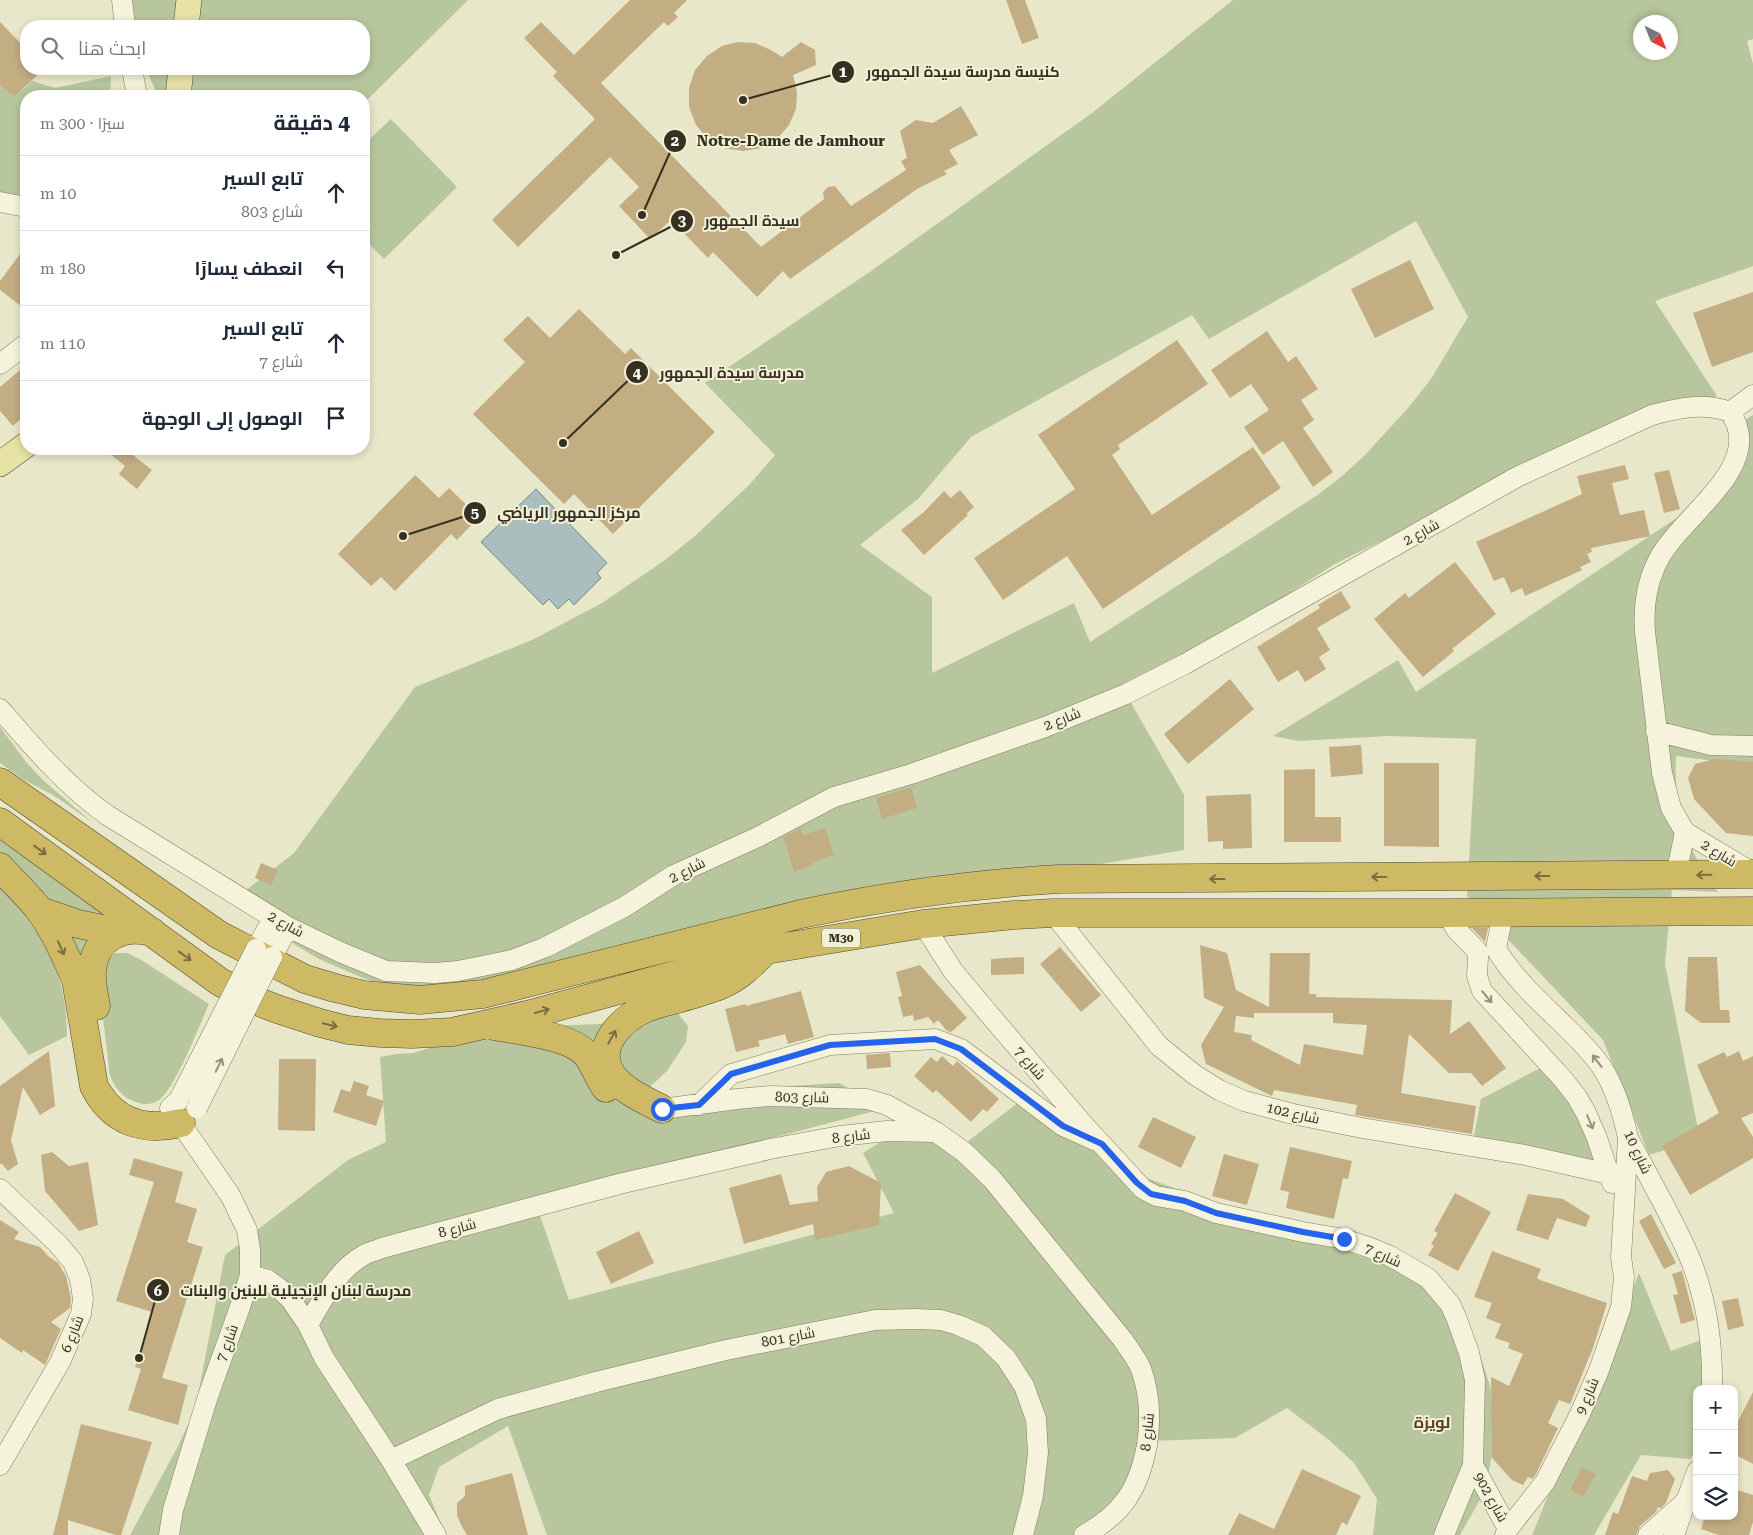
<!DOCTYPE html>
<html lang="ar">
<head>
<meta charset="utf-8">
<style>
	body { margin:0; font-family:"Roboto Serif",Cairo,serif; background:#f2f2f3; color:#1f2937; direction:rtl }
	.controls { position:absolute; right:15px; bottom:15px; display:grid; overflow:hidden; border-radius:10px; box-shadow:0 2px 8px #0003 }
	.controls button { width:45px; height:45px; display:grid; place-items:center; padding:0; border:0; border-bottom:1px solid #e0e1e3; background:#fff; color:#1f2937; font:25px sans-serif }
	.compass { position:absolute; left:1633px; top:15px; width:45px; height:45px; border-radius:50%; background:#fff; box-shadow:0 2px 8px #0003; rotate:137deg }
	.stop { position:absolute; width:15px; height:15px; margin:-11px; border:4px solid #2563eb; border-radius:50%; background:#fff }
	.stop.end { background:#2563eb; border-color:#fff; box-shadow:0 1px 5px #0008 }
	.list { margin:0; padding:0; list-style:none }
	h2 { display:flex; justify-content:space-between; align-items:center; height:65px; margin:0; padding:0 20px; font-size:21px }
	h2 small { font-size:16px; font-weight:400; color:#747a83 }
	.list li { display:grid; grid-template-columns:32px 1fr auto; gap:15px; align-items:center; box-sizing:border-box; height:75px; padding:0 20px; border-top:1px solid #e0e1e3 }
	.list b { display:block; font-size:19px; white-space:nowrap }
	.list p { margin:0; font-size:16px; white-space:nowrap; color:#747a83 }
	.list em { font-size:16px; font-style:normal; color:#747a83 }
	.icon { flex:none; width:28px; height:28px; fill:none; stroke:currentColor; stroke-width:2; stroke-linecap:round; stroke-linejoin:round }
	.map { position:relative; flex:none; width:1753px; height:1535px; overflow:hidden; direction:ltr }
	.search { position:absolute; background:#fff; box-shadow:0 2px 8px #0003; left:20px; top:20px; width:350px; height:55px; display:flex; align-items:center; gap:12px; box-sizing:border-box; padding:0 18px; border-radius:20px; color:#747a83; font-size:19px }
	.panel { position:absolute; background:#fff; box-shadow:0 2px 8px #0003; left:20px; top:90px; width:350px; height:365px; border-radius:20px; direction:rtl }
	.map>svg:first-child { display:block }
	.green { fill:#b8c69e; fill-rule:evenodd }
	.water { fill:#a9bebd; stroke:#708b8b }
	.building { fill:#c3ad83; fill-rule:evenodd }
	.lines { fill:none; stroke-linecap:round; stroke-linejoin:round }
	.minor-casing { stroke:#837b5f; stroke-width:21 }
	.major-casing { stroke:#524933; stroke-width:26 }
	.highway-casing { stroke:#524933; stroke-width:29 }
	.minor { stroke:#f5f3db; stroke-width:20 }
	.major { stroke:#e7e3a5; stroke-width:25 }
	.highway { stroke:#ceb964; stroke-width:28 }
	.minor-bridge-casing { stroke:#837b5f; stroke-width:21; stroke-linecap:butt }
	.minor-bridge { stroke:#f5f3db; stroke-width:20 }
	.oneway { stroke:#7a6e3f }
	.oneway2 { stroke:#96927e }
	.route { stroke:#2563eb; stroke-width:6 }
	.labels { text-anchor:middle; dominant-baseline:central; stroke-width:4; stroke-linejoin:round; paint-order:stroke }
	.shield { fill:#f2f0d7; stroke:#6e6a58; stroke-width:1 }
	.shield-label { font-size:12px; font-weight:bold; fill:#363021 }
	.street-label { font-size:14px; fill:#363021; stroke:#f2f0d7 }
	.quarter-label { font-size:16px; font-weight:bold; fill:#5d3f26; stroke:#f2f0d7 }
	.leader { fill:none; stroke:#363021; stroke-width:2 }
	.callout-dot { fill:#363021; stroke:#f2f0d7; stroke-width:2 }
	.mark-label { font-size:15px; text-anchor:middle; font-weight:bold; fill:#fff }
	.callout-label { font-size:15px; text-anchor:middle; font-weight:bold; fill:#363021; stroke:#f2f0d7; stroke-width:4; stroke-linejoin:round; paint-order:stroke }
</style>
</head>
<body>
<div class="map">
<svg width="1753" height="1535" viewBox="0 0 1753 1535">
	<rect width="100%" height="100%" fill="#e9e7c9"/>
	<path class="green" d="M129 0H468L364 103V96H158L146 69H364V26H133Z
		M1233 0H1753V39L1747 41 1753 64V266L1655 301 1717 396 1573 445 1335 564 1127 696 1184 795V850L842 908 513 988 390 986 365 979 319 959 297 946 277 931 240 895 294 853 415 687 532 640 602 603 665 560 695 536 750 484 775 455 705 383 871 271 1092 113ZM1640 22H1670V52H1640ZM1416 221 1468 317 1431 379 1408 408 1365 455 1341 477 1316 496 1090 642 1074 603 932 673V597L860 545 918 499 971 437 1192 315 1209 339Z
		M111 76 110 96H26V200L0 196V85L14 97 32 81 55 88Z
		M391 119 457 187 384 259 364 239V144Z
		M1753 415V766L1676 756C1673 807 1687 852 1718 892L1672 890 1665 964 1700 1139 1649 1155 1603 1040 1467 896 1476 739 1389 736 1298 741 1273 736 1398 660 1416 692 1681 515 1710 489 1745 420Z
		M0 727 27 763 45 782 92 822 53 795 24 780 0 763Z
		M0 840 116 923 57 910 0 858Z
		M0 884C43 937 66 965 67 1036L29 1055 0 1016Z
		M58 925 97 934 75 962Z
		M115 953H128L143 961 209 1004C200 1024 175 1089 159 1100 152 1105 144 1105 136 1102 123 1098 115 1088 110 1076L97 969 104 959Z
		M677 1012 688 1026 686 1042 667 1071 641 1095 630 1103 741 1089 839 1083 886 1108 535 1201 569 1300 894 1213 863 1153 909 1124 967 1142 1028 1095 1144 1177 1432 1282 1468 1328 1477 1346 1490 1386 1493 1408 1492 1454 1488 1476 1481 1498 1460 1535H1373L1377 1499 1354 1463 1329 1440 1287 1408 1235 1438 1150 1441 1094 1535H547L508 1426 439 1467 429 1495 446 1535H130L177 1448 195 1410 225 1255 348 1160 386 1142 380 1057 396 1054 413 1053 432 1047 549 1026 600 1024Z
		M1548 1064 1576 1107 1603 1173 1473 1141 1481 1099Z
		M1639 1273 1671 1351 1704 1339 1714 1389H1697V1450L1690 1459 1641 1455 1594 1535H1532Z"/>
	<path class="water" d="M536 489 607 563 597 573 601 578 574 605 569 599 558 609 549 599 543 605 481 542Z"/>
	<path class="building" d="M630 0H687L674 13 678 17 668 26 664 22 601 83 761 247 824 199 823 192 828 187 835 186 851 206 906 170 901 161 907 158 900 131 916 120 933 123 961 106 978 135 949 150 958 164 944 171 947 174 917 189 790 279 783 271 757 297 713 252 708 258 671 220 650 239 619 206 639 187 610 157 518 247 492 220 595 119 553 76 557 72 524 38 541 22 574 55Z
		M1006 0H1025L1039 38 1022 44Z
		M0 22 26 49V69H44L14 97 0 85Z
		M738 42 755 43 771 50 782 57 801 42 815 50 816 65 793 75 797 92 796 109 789 125 778 138 762 148 743 151 724 148 708 139 696 125 689 107V88L695 70 707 56 722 46Z
		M26 246V310L0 290V281Z
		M1410 260 1434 309 1375 338 1351 289Z
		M1753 292V352L1712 367 1693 313Z
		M579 309 625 354 631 348 715 432 613 534 574 494 564 504 473 414 525 362 503 340 528 316 550 338Z
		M1267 331 1288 362 1296 356 1318 389 1301 400 1314 420 1303 428 1333 472 1313 487 1283 441 1263 455 1244 427 1269 410 1251 384 1230 398 1211 370Z
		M1177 340 1208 384 1118 445 1120 449 1112 455 1152 515 1253 447 1281 488 1103 609 1067 556 1003 600 974 558 1075 489 1038 435Z
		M26 365V414L13 426 0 411V387Z
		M104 449H125L152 470 137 489 119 474 125 466Z
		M1625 465 1629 479 1612 483 1620 515 1644 510 1650 536 1591 548 1592 552 1587 554 1591 562 1580 567 1582 570 1525 596 1522 588 1511 593 1504 577 1494 581 1476 542 1582 494 1577 476Z
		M1669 470 1680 509 1664 513 1654 473Z
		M415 475 439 498 449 488 479 517 457 540 451 534 395 591 381 577 371 586 338 554Z
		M960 490 974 507 966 514 968 515 924 555 901 530 924 512 944 491 951 498Z
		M1455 562 1496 614 1452 649 1454 651 1423 677 1374 619 1405 593 1409 598Z
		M1341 591 1351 608 1317 628 1330 650 1319 657 1326 669 1305 682 1298 670 1278 682 1257 647 1320 608 1318 605Z
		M1230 679 1254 709 1188 764 1164 734Z
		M1361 745 1363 774 1331 777 1329 747Z
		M1715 759 1753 762V836L1726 833 1694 799 1688 778 1695 764Z
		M1384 763H1439V847L1384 846Z
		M1315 769V817H1341V842H1284V770Z
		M911 787 917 808 882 819 876 798Z
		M1251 794 1252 848 1223 849V841L1208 842 1206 796Z
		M801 828 803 835 825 828 834 855 812 862 813 865 794 872 783 837Z
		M261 863 278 870 271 885 255 878Z
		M1472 928H1488L1485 942Z
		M1200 945 1227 953 1236 990 1269 1007 1270 953H1310L1309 994H1316V997L1452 1000 1450 1034 1469 1021 1506 1068 1482 1086 1471 1073H1449L1409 1034 1401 1093 1476 1106 1472 1134 1355 1115 1357 1105 1274 1090 1272 1096 1206 1064 1201 1045 1224 1007 1204 998ZM1254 1013H1333V1023L1367 1025 1363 1055 1304 1044 1300 1065 1251 1040 1252 1035 1234 1032 1236 1016 1254 1018Z
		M1060 947 1101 995 1081 1012 1040 964Z
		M1024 957V974L991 975V959Z
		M1688 957H1717L1720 1010H1729L1730 1023H1701L1685 1011Z
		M920 965 967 1018 951 1032 947 1031 938 1020 934 1024 928 1017 914 1021 913 1015 903 1017 898 997 902 996 896 972Z
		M801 991 814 1037 788 1044 785 1034 758 1041 760 1046 736 1052 725 1009 746 1004V1006Z
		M49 1051 55 1106 40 1115 23 1087 11 1140 18 1164 8 1171 2 1164H0V1086Z
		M1739 1051 1743 1061 1753 1056V1113L1741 1118 1753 1137V1158L1690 1195 1662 1146 1719 1113 1697 1065 1724 1052 1727 1057Z
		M890 1053 891 1067 867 1069 866 1055Z
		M942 1056 953 1066 957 1061 999 1099 987 1112 983 1109 971 1122 936 1090 933 1093 914 1076 931 1057 937 1062Z
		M279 1059H316L315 1131 278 1130Z
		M354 1081 369 1086 366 1095 384 1101 376 1126 333 1112 341 1089 350 1092Z
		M1153 1117 1196 1137 1181 1168 1138 1147Z
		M1290 1147 1352 1161 1348 1179 1343 1178 1334 1219 1286 1208 1289 1192 1280 1190Z
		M52 1152 69 1166 88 1162 98 1225 79 1231 45 1191 41 1155Z
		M1224 1154 1259 1164 1247 1205 1212 1196Z
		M134 1158 183 1172 175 1202 197 1209 187 1242 203 1247 162 1378 188 1385 178 1425 128 1410 141 1369 135 1367 152 1312 116 1301 154 1182 129 1175Z
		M849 1166 881 1183 879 1225 815 1240 813 1224 744 1244 729 1188 781 1174 790 1205 818 1201 817 1187 826 1172Z
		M1455 1193 1491 1212 1458 1271 1428 1255 1434 1246 1431 1244 1438 1233 1434 1231Z
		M1528 1194 1563 1199 1590 1216 1586 1227 1557 1218 1548 1240 1516 1230Z
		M1651 1214 1676 1263 1664 1269 1639 1221Z
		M0 1220 19 1232 14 1239 40 1247 48 1256 58 1263 66 1276 71 1299 70 1308 51 1322 61 1329 45 1365 23 1350 22 1353 0 1338Z
		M639 1231 654 1263 611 1284 596 1252Z
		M1492 1251 1541 1269 1537 1278 1540 1280 1607 1303 1593 1348 1570 1404 1559 1400 1548 1423 1558 1428 1535 1476 1532 1479 1528 1477 1523 1485 1512 1480 1492 1458 1491 1377 1509 1386 1523 1354 1508 1348 1510 1343 1495 1338 1501 1324 1486 1318 1492 1303 1474 1297Z
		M1682 1271 1695 1320 1681 1324 1673 1295 1678 1294 1672 1274Z
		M1738 1298 1744 1326 1728 1330 1722 1301Z
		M1753 1392V1464L1734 1454V1429Z
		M81 1424 152 1442 121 1535H116L68 1520V1535H53Z
		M1582 1467 1596 1474 1583 1497 1570 1490Z
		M1302 1469 1361 1496 1347 1525 1342 1522 1336 1535H1228L1239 1513 1274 1529Z
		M1668 1470 1675 1479 1666 1503 1661 1508 1658 1507 1656 1512 1640 1526 1636 1535H1605L1613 1512 1618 1514 1632 1476 1647 1481 1650 1473Z
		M512 1473 528 1535H467L461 1525 457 1515V1503L465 1496V1486Z
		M1734 1489 1753 1495V1522L1749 1535H1719L1701 1529 1705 1516H1734Z"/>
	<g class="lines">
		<defs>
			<path id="minor" d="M122 0 125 26
				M132 69 137 96
				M0 202 26 207
				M0 364 26 344
				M1730 412 1753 395
				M0 709C33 747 65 785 107 815L288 927 340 952 386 971 435 973 458 971 512 960 546 947 624 907 674 875 758 837 834 797 911 774 1045 727 1126 694 1185 664 1517 477 1652 415C1678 408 1704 402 1730 412 1732 417 1736 421 1737 426 1753 473 1682 518 1661 555 1647 579 1643 605 1645 632L1662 773 1671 808 1685 832 1753 873
				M1656 731 1711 745 1753 746
				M1676 875 1685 832
				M1053 913 1159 1046 1195 1075 1219 1090 1244 1101 1293 1114 1362 1128 1525 1155 1609 1174
				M1447 913 1456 929 1477 951 1478 957 1477 976 1482 991 1562 1078 1577 1097 1586 1113 1597 1138 1612 1183
				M1503 913 1496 949C1515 980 1542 1004 1568 1029 1580 1041 1592 1053 1601 1066 1615 1087 1623 1114 1628 1138 1647 1174 1668 1210 1685 1247 1705 1290 1713 1341 1712 1389
				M923 924 953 971 989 1014 1084 1125 1143 1189 1156 1196 1185 1201 1216 1213 1303 1232 1344 1239 1371 1248 1390 1256 1428 1278 1450 1304 1456 1317 1469 1353 1475 1380 1473 1465 1444 1535
				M256 949 273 918
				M272 957 288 927
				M699 1105 731 1074 830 1045 935 1039 961 1049 1063 1126 1094 1140
				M662 1109 737 1099 770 1096 867 1099 887 1105 936 1132 964 1152 992 1179 1123 1340C1129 1349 1137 1359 1141 1369 1150 1394 1151 1419 1147 1445 1139 1488 1123 1514 1084 1535
				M0 1189 58 1244 73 1262 80 1279 83 1299 81 1314 60 1362 0 1465
				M250 1275 268 1280 280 1289 291 1300 308 1325 324 1358 391 1460 436 1535
				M308 1325C322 1300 338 1269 364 1255 369 1252 376 1251 382 1248L619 1184 770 1149 840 1136 887 1131 934 1132
				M391 1460 498 1409 596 1382 726 1350 875 1320 915 1319 941 1320 958 1325 983 1336 1006 1358 1024 1386 1036 1419 1038 1453 1033 1496 1023 1535
				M1473 1465 1508 1529
				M169 1535 173 1510 208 1396 240 1307 250 1275V1249L247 1230 230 1195 170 1108 179 1100 182 1094
				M1505 1535 1508 1529 1545 1482 1580 1414 1599 1370 1621 1307 1624 1277 1621 1257 1622 1241 1628 1138
				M1648 1535 1685 1502
				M1674 1535 1697 1471"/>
			<path id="major" d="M186 26 189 0
				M178 96 181 69
				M0 464 26 445"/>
			<path id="highway" d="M0 782 219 935 305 979 335 988 364 995 420 1000 483 994 801 914C886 896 972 884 1059 879L1753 874
				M0 822 220 982 259 1002 277 1009 320 1023 348 1030 380 1033 412 1034 452 1032 531 1014 766 950 923 924 1014 915 1053 913H1447L1753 911
				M0 867C13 882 28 895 40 911 55 931 66 956 76 980L94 1086C112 1122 143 1132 181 1123
				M40 911 78 924 117 932
				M96 1006C94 995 91 982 92 971 94 938 123 924 152 932
				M494 1026C519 1031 569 1035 586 1054 595 1064 597 1077 606 1088
				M662 1109C645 1100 623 1091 612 1075 593 1047 621 1020 644 1009 655 1004 666 1002 677 999 692 995 707 991 721 985 737 978 748 968 761 955"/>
		</defs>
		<use href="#minor" class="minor-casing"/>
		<use href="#major" class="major-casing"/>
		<use href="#highway" class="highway-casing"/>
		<use href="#minor" class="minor"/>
		<use href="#major" class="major"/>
		<use href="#highway" class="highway"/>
		<defs>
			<path id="minor-bridge" d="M182 1094 256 949
				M197 1108 272 957"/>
		</defs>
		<use href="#minor-bridge" class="minor-bridge-casing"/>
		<use href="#minor-bridge" class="minor-bridge"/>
	</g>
	<defs><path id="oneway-shaft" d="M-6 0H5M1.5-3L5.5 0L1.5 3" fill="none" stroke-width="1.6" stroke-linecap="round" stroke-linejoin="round" transform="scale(1.25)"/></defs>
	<g class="oneway">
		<use href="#oneway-shaft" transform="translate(40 850) rotate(36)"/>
		<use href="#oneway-shaft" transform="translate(1704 875) rotate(179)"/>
		<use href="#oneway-shaft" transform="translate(1542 876) rotate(180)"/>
		<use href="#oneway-shaft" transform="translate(1379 877) rotate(180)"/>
		<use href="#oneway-shaft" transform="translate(1217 879) rotate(180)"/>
		<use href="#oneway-shaft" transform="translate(61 948) rotate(66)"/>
		<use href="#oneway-shaft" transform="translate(185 956) rotate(36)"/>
		<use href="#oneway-shaft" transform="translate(542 1011) rotate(-15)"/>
		<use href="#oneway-shaft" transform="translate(330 1025) rotate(13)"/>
		<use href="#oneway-shaft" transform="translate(612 1037) rotate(-61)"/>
	</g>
	<g class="oneway2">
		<use href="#oneway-shaft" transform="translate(1487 997) rotate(50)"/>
		<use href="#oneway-shaft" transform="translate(1597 1061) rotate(-128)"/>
		<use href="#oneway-shaft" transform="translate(219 1065) rotate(-64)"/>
		<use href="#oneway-shaft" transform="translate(1590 1122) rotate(67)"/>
	</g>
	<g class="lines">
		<path class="route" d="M662 1109 699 1105 731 1074 830 1045 935 1039 961 1049 1063 1126 1102 1144 1137 1183 1151 1194 1185 1201 1216 1213 1303 1232 1344 1239"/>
	</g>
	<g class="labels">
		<rect class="shield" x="822" y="928.5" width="38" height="19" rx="4"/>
		<g class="shield-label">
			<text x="841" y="938">M30</text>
		</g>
		<g class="street-label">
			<text transform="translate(1421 532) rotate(-29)">شارع 2</text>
			<text transform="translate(1062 719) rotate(-22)">شارع 2</text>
			<text transform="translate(1719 853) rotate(31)">شارع 2</text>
			<text transform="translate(687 870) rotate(-27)">شارع 2</text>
			<text transform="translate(286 924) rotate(29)">شارع 2</text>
			<text transform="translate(1030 1063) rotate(49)">شارع 7</text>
			<text transform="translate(802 1097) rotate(1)">شارع 803</text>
			<text transform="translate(1293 1113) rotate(13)">شارع 102</text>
			<text transform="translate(851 1136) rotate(-7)">شارع 8</text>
			<text transform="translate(1638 1152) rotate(65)">شارع 10</text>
			<text transform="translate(457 1228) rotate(-15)">شارع 8</text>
			<text transform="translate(1383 1255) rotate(24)">شارع 7</text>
			<text transform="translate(72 1334) rotate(-68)">شارع 6</text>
			<text transform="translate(788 1337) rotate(-11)">شارع 801</text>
			<text transform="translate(227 1343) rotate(-70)">شارع 7</text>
			<text transform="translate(1587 1396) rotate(-67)">شارع 9</text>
			<text transform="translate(1147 1432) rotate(-84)">شارع 8</text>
			<text transform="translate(1491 1497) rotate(61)">شارع 902</text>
		</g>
		<g class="quarter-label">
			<text x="1432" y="1422">لويزة</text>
		</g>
	</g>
	<path class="leader" d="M743 100L843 72M642 215L675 141M616 255L682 221M563 443L637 372M403 536L475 513M139 1358L158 1290"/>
	<g class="callout-dot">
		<circle cx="743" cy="100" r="5"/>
		<circle cx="642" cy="215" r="5"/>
		<circle cx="616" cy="255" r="5"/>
		<circle cx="563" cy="443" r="5"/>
		<circle cx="403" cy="536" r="5"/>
		<circle cx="139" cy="1358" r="5"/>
		<circle cx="843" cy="72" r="12"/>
		<circle cx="675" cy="141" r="12"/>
		<circle cx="682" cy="221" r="12"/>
		<circle cx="637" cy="372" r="12"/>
		<circle cx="475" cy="513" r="12"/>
		<circle cx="158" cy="1290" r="12"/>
	</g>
	<g class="mark-label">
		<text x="843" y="77">1</text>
		<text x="675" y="146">2</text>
		<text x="682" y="226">3</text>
		<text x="637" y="378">4</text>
		<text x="475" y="518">5</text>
		<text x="158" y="1296">6</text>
	</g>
	<g class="callout-label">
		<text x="963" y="77">كنيسة مدرسة سيدة الجمهور</text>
		<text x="791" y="146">Notre-Dame de Jamhour</text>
		<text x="752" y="226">سيدة الجمهور</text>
		<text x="732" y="378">مدرسة سيدة الجمهور</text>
		<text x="569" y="518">مركز الجمهور الرياضي</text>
		<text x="296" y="1296">مدرسة لبنان الإنجيلية للبنين والبنات</text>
	</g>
</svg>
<div class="controls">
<button>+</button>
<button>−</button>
<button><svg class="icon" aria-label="layers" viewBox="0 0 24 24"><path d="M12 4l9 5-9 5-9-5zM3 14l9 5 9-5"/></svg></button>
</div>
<svg class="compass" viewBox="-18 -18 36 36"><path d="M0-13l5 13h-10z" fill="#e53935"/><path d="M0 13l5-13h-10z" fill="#747a83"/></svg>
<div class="stop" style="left:662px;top:1109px"></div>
<div class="stop end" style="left:1344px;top:1239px"></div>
<div class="search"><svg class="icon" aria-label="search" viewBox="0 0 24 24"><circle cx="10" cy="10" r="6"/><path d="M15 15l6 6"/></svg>ابحث هنا</div>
<section class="panel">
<h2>4 دقيقة<small>سيرًا · 300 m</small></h2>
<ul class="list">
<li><svg class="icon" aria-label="ahead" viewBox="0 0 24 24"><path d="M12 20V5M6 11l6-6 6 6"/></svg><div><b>تابع السير</b><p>شارع 803</p></div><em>10 m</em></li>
<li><svg class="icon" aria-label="left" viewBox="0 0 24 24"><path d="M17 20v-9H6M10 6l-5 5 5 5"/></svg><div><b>انعطف يسارًا</b></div><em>180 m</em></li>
<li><svg class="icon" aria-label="ahead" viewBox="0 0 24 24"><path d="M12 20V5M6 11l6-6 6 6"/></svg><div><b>تابع السير</b><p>شارع 7</p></div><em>110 m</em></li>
<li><svg class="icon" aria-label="arrive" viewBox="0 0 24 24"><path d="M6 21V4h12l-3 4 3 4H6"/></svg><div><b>الوصول إلى الوجهة</b></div></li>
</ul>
</section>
</div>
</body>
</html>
